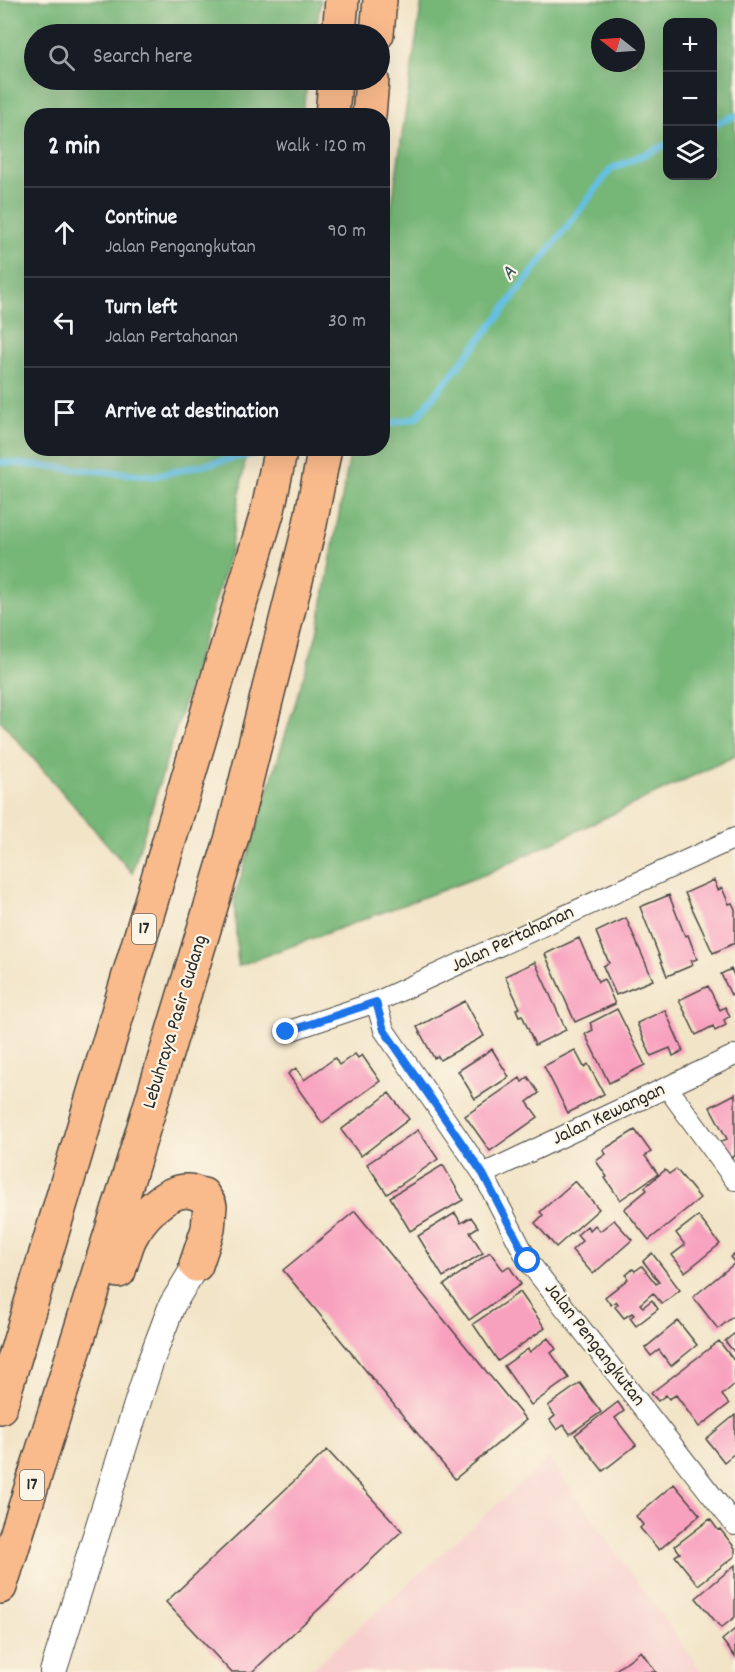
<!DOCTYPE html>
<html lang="en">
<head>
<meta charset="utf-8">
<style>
	body { margin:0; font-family:Dekko,sans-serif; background:#20242c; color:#f1f3f6 }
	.controls { position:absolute; right:18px; top:18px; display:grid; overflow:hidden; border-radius:12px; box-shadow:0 6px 24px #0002 }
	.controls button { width:54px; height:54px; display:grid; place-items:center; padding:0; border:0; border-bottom:2px solid #363941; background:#171b24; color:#f1f3f6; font:30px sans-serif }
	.compass { position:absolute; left:591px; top:18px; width:54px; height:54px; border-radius:50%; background:#171b24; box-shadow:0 6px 24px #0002; rotate:287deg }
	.stop { position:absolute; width:18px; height:18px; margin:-14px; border:4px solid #1a73e8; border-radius:50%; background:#fff }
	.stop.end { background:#1a73e8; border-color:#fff; box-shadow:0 2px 6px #0008 }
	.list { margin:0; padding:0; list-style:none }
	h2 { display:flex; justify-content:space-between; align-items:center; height:78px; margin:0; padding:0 24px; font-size:26px }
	h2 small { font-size:20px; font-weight:400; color:#9ea1a6 }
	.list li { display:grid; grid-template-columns:39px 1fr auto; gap:18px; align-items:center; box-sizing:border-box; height:90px; padding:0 24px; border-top:2px solid #363941 }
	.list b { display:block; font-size:22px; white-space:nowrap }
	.list p { margin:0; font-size:20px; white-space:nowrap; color:#9ea1a6 }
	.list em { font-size:20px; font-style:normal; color:#9ea1a6 }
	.icon { flex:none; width:33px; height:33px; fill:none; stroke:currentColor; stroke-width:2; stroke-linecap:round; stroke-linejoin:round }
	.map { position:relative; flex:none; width:735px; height:1672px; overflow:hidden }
	.search { position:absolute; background:#171b24; box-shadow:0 6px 24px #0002; left:24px; top:24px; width:366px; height:66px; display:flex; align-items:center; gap:15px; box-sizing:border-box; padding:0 21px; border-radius:33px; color:#9ea1a6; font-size:22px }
	.panel { position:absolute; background:#171b24; box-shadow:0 6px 24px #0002; left:24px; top:108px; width:366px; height:348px; border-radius:24px }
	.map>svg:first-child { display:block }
	.built { fill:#f7d0cd }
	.forest { fill:#76b677; stroke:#507051; stroke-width:1.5; fill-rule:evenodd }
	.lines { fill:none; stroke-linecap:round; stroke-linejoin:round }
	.stream { stroke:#65c0e2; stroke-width:7 }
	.building { fill:#f8a1bf }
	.minor-casing { stroke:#494742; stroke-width:22 }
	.tertiary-casing { stroke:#494742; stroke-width:28 }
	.trunk-casing { stroke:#494742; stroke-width:36 }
	.minor { stroke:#fff; stroke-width:20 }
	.tertiary { stroke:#fff; stroke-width:26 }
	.trunk { stroke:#fabb8c; stroke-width:33 }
	.route { stroke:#1a73e8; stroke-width:8 }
	.labels { text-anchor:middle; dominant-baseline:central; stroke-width:4.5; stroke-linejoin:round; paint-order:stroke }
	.shield { fill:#fcf5e5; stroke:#6a6863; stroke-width:1.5 }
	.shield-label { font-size:18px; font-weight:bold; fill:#2b2b2b }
	.street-label { font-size:20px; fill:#2b2b2b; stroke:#fcf5e5 }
	.water-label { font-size:21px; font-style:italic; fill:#3c5862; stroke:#fcf5e5 }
</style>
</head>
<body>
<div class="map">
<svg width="735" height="1672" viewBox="0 0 735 1672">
	<rect width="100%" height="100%" fill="#fcf5e5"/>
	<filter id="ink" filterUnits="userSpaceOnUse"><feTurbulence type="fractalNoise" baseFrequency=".0167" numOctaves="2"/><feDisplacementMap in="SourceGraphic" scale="12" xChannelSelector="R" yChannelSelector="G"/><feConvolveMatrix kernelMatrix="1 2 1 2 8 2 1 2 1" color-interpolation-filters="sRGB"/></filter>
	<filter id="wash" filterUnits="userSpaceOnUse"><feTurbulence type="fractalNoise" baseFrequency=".008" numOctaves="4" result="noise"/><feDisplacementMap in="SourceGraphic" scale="24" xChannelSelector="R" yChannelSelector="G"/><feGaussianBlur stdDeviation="1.35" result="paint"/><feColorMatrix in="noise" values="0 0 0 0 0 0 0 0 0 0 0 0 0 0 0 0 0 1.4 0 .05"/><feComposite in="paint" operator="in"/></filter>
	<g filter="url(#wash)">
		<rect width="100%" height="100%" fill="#f2e4c7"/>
		<path class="built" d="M549 1458 702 1672H309Z"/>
		<path class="forest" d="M0 0H321L315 34H34V80H308L302 115 32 116V448L247 449 230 552 132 873 0 720Z
			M422 0H735V756L486 874 238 966 234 899 317 634 351 449 382 448 383 264ZM668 22H712V176H668ZM600 27H636V63H600Z"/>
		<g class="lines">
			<path class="stream" d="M712 125 735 116
				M382 425 416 418 496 320 611 169 668 144
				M0 462 154 476 270 450"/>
		</g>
		<g id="blocks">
			<path class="building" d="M714 880 718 890 722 888 729 904 732 903 735 909V943L713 953 685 893Z
				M669 895 685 936 688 935 697 959 691 961 693 965 667 976 640 907Z
				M626 918 653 980 616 995 603 966 609 963 596 932Z
				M579 938 598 982 604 979 615 1004 575 1022 545 954Z
				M535 962 566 1030 535 1045 522 1015 519 1016 516 1009 520 1008 505 976Z
				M731 969 735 978V993L731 995 721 974Z
				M708 986 720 1010 725 1007 730 1016 724 1020 726 1025 715 1031 713 1026 696 1035 679 1000Z
				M465 1001 484 1036 440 1060 438 1056 434 1058 417 1027Z
				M617 1009 645 1065 609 1083 585 1034 593 1030 590 1023Z
				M665 1010 683 1051 673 1056 670 1048 651 1056 637 1023Z
				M492 1049 509 1077 475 1099 458 1071Z
				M575 1050 584 1067 588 1064 604 1094 568 1113 544 1066Z
				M355 1054 358 1058 362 1055 380 1081 322 1123 288 1074 296 1068 304 1080 335 1058 339 1065Z
				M528 1077 539 1093 527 1102 538 1117 490 1151 465 1116 520 1078 522 1082Z
				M389 1093 409 1119 361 1156 341 1130Z
				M735 1094V1156L727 1160 718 1143 727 1139 710 1107Z
				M418 1130 438 1159 387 1194 367 1164Z
				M635 1130 651 1152 645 1156 658 1174 620 1200 605 1178 607 1177 596 1161 606 1154 603 1150Z
				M443 1165 463 1200 410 1231 390 1197Z
				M676 1169 700 1198 649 1240 624 1209 647 1190 645 1187 665 1170 669 1174Z
				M575 1181 599 1209 556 1247 535 1223 543 1215 540 1212Z
				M355 1211 526 1420 455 1479 283 1270Z
				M455 1213 461 1223 471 1217 478 1227 470 1232 483 1253 443 1277 418 1236Z
				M698 1216 720 1244 685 1272 672 1255 685 1245 676 1233Z
				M614 1220 632 1240 593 1274 572 1250 582 1241 577 1235 587 1226 590 1230 595 1225 600 1231Z
				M490 1252 503 1270 509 1266 521 1284 469 1320 444 1285Z
				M652 1253 680 1290 662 1304 653 1293 640 1304 643 1307 652 1300 658 1309 636 1326 630 1318 634 1315 632 1313 624 1318 615 1307 618 1304 616 1301 611 1305 605 1297 628 1279 626 1275 633 1269 635 1271 642 1266 656 1284 659 1282 643 1261Z
				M735 1253V1315L718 1329 693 1297 735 1263 730 1257Z
				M520 1292 545 1328 498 1361 473 1324Z
				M678 1321 697 1345 671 1366 659 1350 651 1356 645 1348Z
				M735 1333V1353L725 1341Z
				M548 1338 556 1349 551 1353 569 1378 531 1405 504 1366 528 1349 530 1352Z
				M719 1341 735 1362V1384L722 1395 729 1404 699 1427 676 1395 669 1399 666 1395 658 1401 651 1393Z
				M580 1383 601 1412 570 1434 564 1425 557 1430 550 1420 555 1416 548 1406Z
				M618 1402 624 1411 615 1418 636 1445 603 1471 575 1435Z
				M735 1415V1453L724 1462 706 1439Z
				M327 1450 402 1531 252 1672H231L166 1602Z
				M674 1484 700 1515 659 1550 640 1528 643 1525 636 1516Z
				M710 1519 718 1530 720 1529 735 1548V1556L698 1585 675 1556 680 1553 675 1546Z
				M735 1565V1617L721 1628 696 1598Z
				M735 1629V1657L722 1640Z
				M641 1651 656 1672H613Z"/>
		</g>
	</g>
	<g filter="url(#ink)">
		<use href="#blocks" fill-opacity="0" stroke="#494742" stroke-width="1.5"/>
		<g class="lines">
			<defs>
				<path id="minor" d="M376 1002 384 1030 483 1174 528 1261 735 1525
					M286 1032 376 1002 735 838
					M667 1087 735 1180
					M483 1174 735 1055"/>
				<path id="tertiary" d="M53 1672 150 1363 172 1305 196 1265"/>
				<path id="trunk" d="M339 34 342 0
					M377 34 380 0
					M332 116 335 80
					M369 116 372 80
					M119 1271C122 1261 125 1250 129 1240 139 1219 164 1190 189 1191 193 1192 198 1194 203 1195L210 1206 208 1229 196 1265
					M0 1407 268 510 281 448
					M0 1587 128 1179 232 837 310 524 325 448"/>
			</defs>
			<use href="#minor" class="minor-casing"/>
			<use href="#tertiary" class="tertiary-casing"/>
			<use href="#trunk" class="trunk-casing"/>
			<use href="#minor" class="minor"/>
			<use href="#tertiary" class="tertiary"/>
			<use href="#trunk" class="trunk"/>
		</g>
	</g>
	<g class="lines" filter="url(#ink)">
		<path class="route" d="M286 1032 376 1002 384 1030 483 1174 528 1261"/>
	</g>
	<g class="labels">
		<g class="shield">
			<rect x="132" y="914" width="24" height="30" rx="4.5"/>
			<rect x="20" y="1470" width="24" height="30" rx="4.5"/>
		</g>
		<g class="shield-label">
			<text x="144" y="929">17</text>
			<text x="32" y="1485">17</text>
		</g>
		<g class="street-label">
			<text transform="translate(513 940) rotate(-25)">Jalan Pertahanan</text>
			<text transform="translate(176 1022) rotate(-73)">Lebuhraya Pasir Gudang</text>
			<text transform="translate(609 1115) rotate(-25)">Jalan Kewangan</text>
			<text transform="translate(594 1345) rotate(52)">Jalan Pengangkutan</text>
		</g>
		<g class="water-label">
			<text transform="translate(510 274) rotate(-53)">A</text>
		</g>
	</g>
</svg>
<div class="controls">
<button>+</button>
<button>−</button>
<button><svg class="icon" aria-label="layers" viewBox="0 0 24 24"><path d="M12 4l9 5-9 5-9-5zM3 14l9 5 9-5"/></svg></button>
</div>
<svg class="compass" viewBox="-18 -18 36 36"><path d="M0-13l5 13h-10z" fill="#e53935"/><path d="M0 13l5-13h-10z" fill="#9ea1a6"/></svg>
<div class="stop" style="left:528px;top:1261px"></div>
<div class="stop end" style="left:286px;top:1032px"></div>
<div class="search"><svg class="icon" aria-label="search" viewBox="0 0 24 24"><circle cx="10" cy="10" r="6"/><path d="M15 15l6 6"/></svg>Search here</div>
<section class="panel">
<h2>2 min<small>Walk · 120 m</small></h2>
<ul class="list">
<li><svg class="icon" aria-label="ahead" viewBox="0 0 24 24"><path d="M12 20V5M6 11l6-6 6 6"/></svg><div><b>Continue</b><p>Jalan Pengangkutan</p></div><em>90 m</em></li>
<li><svg class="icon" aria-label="left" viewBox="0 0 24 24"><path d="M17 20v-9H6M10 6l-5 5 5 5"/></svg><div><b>Turn left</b><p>Jalan Pertahanan</p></div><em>30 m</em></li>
<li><svg class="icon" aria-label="arrive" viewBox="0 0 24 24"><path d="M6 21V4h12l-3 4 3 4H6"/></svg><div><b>Arrive at destination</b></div></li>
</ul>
</section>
</div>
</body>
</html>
